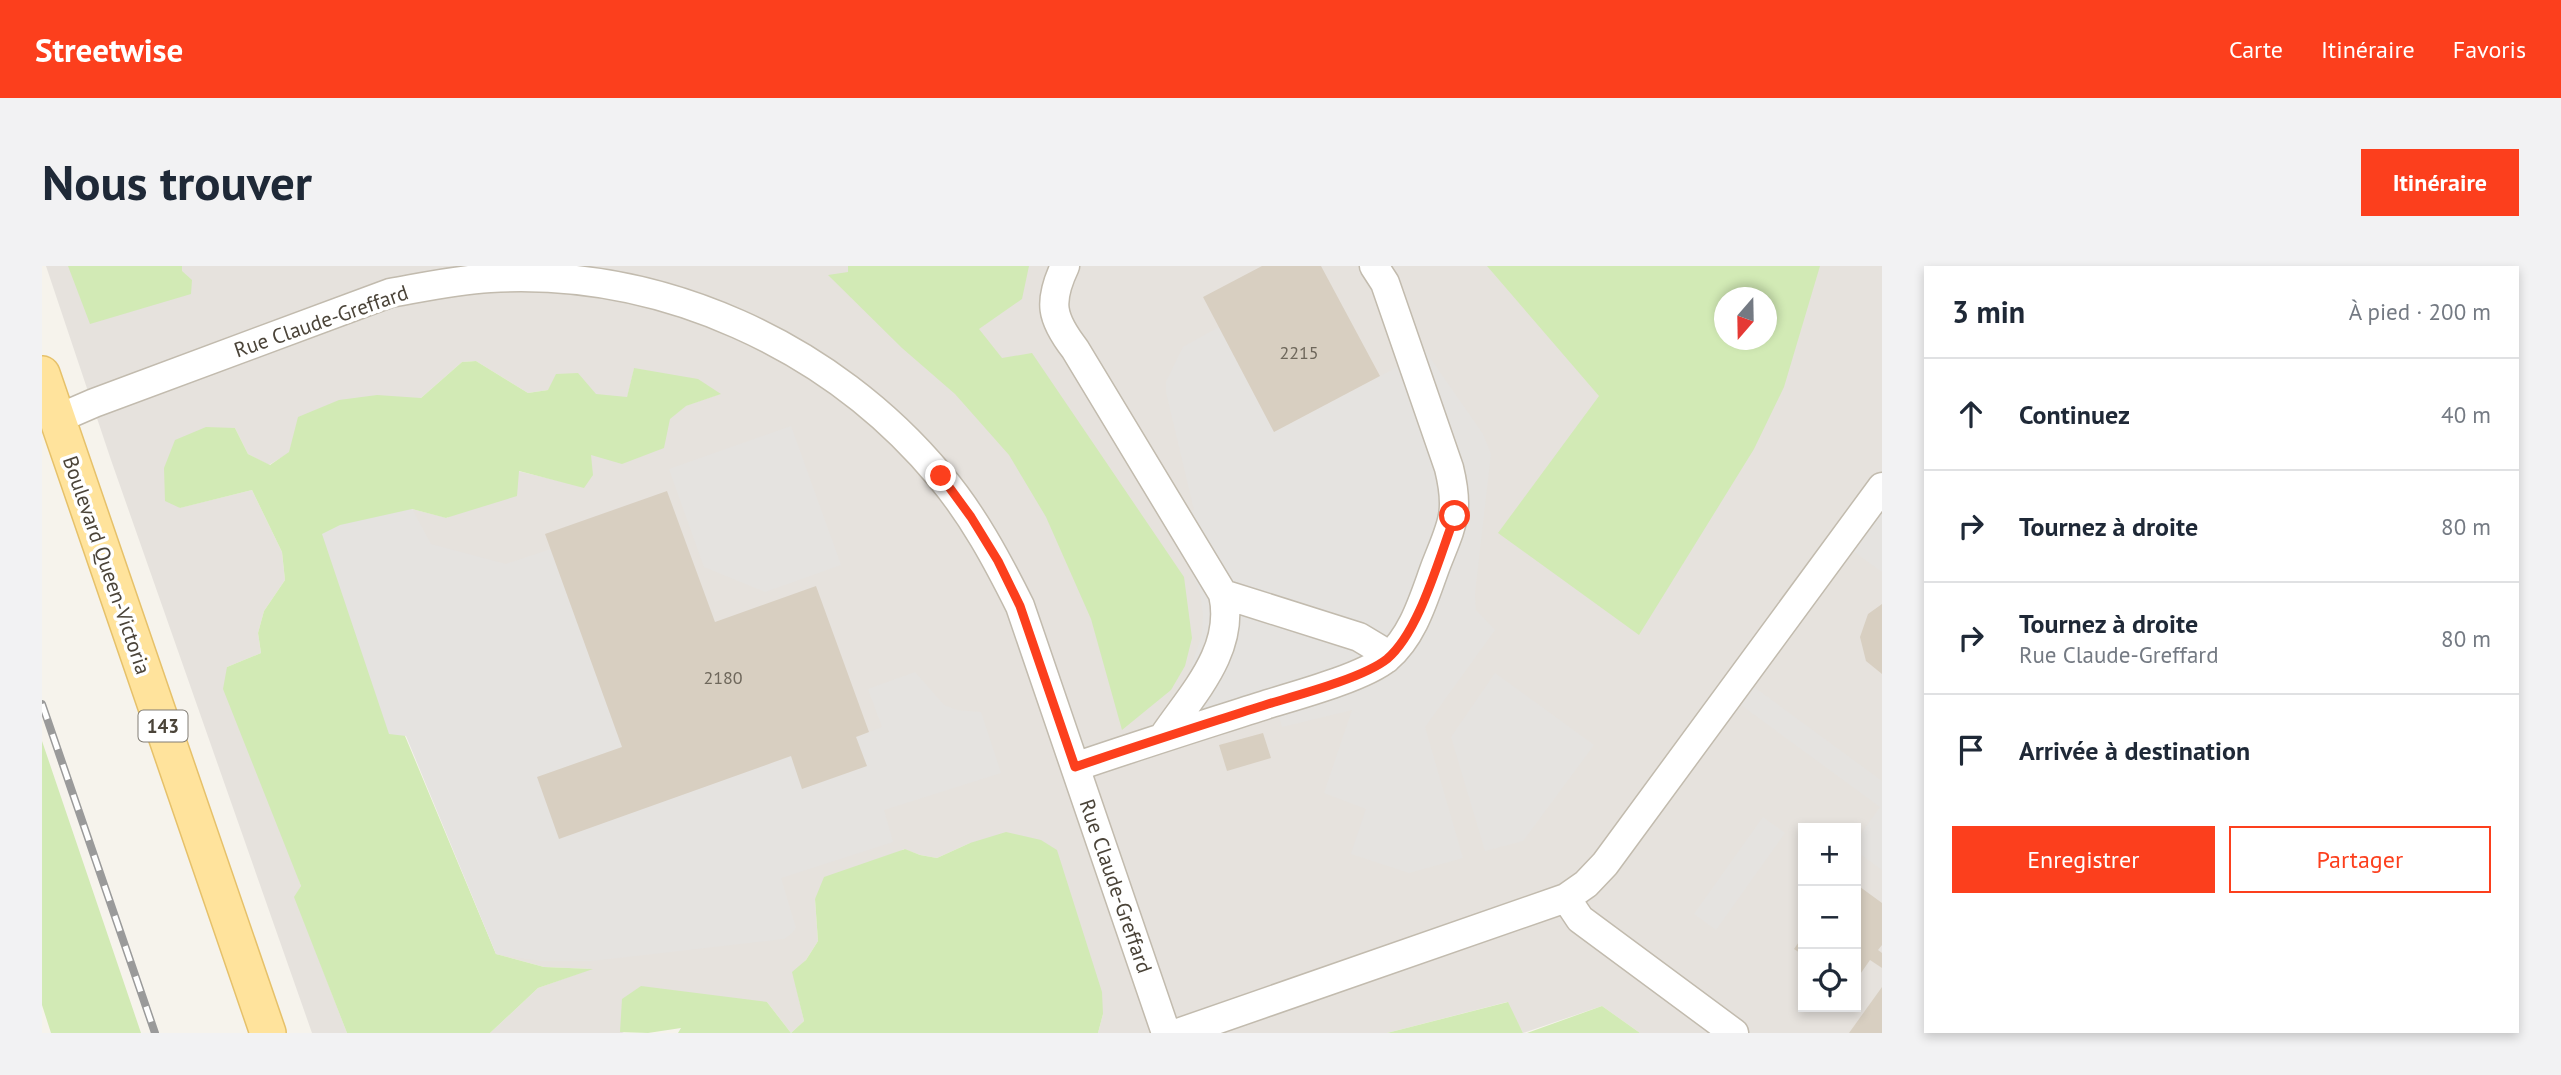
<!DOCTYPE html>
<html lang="fr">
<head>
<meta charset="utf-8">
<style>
	body { margin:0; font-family:"PT Sans",sans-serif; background:#f2f2f3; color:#1f2937 }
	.controls { position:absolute; right:21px; bottom:21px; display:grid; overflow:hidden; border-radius:0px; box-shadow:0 4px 10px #0003 }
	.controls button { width:63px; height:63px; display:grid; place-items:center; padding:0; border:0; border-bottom:2px solid #e0e1e3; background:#fff; color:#1f2937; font:35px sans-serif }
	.compass { position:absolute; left:1672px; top:21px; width:63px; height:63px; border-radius:50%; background:#fff; box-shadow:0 4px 10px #0003; rotate:200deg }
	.stop { position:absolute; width:21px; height:21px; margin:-16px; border:5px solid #fc3f1d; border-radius:50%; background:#fff }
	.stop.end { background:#fc3f1d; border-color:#fff; box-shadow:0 2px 7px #0008 }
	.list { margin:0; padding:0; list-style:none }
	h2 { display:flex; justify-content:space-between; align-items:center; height:91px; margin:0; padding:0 28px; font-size:30px }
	h2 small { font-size:23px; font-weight:400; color:#747a83 }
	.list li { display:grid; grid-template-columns:46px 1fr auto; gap:21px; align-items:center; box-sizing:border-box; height:112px; padding:0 28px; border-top:2px solid #e0e1e3 }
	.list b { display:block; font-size:26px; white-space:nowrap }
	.list p { margin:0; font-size:23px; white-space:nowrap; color:#747a83 }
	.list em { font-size:23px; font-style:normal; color:#747a83 }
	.actions { display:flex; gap:14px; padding:21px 28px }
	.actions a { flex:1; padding:16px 0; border:2px solid #fc3f1d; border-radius:0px; text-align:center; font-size:24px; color:#fc3f1d }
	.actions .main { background:#fc3f1d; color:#fff }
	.icon { flex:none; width:38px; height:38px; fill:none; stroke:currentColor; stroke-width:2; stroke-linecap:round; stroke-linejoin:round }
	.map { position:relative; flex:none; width:1840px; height:767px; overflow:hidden; border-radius:0px }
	header { display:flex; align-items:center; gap:42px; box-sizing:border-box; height:98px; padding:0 35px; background:#fc3f1d; color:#fff }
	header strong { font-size:33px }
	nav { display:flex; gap:38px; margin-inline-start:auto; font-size:24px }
	.intro { display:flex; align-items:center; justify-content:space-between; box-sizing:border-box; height:168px; padding:0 42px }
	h1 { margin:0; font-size:49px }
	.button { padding:18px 32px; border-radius:0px; background:#fc3f1d; color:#fff; font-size:24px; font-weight:700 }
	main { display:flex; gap:42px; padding:0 42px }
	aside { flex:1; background:#fff; border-radius:0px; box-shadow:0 4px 10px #0003 }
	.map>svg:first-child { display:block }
	.industrial { fill:#e6e2dd; fill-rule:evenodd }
	.green { fill:#d2eab5; fill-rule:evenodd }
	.parking { fill:#e5e3e0 }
	.building { fill:#d8cfc1 }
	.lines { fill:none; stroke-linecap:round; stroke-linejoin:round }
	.minor-casing { stroke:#c2bbae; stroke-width:31 }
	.major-casing { stroke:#e6c16a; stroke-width:38 }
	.minor { stroke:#fff; stroke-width:28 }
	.major { stroke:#ffe39c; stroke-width:35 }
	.rail-casing { stroke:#9a9a9a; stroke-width:8 }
	.rail { stroke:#fff; stroke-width:5; stroke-dasharray:16; stroke-linecap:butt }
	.route { stroke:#fc3f1d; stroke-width:9 }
	.labels { text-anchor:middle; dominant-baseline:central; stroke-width:7; stroke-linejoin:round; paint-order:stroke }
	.number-label { font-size:18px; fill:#6e675b }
	.shield { fill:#fff; stroke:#817c74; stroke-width:2 }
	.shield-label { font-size:19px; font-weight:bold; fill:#4b4439 }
	.street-label { font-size:21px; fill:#4b4439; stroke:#fff }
</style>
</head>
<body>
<header>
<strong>Streetwise</strong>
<nav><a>Carte</a><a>Itinéraire</a><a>Favoris</a></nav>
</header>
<div class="intro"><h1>Nous trouver</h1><a class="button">Itinéraire</a></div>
<main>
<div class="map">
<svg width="1840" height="767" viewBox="0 0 1840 767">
	<rect width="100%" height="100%" fill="#f6f3ec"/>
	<path class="industrial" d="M4 0H1840V767H1598L1560 740 1481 767 1465 736 1345 767H1056L1061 748 928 577 895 592 878 589 862 583 773 633 776 675 764 694 751 707 762 755 749 767 725 736 578 765 582 767H448L496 722 549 703 502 701 454 688 370 243 405 252 476 205 542 221 549 188 627 153 643 140 678 128 592 103 585 132 506 124 486 127 434 95 420 96 379 132H362L247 187 227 199 206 188 193 162 137 242 210 224 240 286 243 314 222 345 216 367 219 387 185 401 259 620 253 631 305 767H270L69 194ZM1682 32H1724V74H1682ZM1761 562H1814V741H1761Z"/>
	<path class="green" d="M26 0H140V5L150 14 149 28 48 58Z
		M806 0H987L980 33 937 63 960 92 990 87 1142 311 1150 372 1143 400 1129 424 1080 464 1049 353 1004 251 967 189 913 128 860 82 786 9 806 6Z
		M1445 0H1778L1742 121 1712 183 1597 369 1456 267 1557 130ZM1682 32H1724V74H1682Z
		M434 95 486 127 506 124 514 108 536 107 554 128 585 131 592 102 656 113 679 128 644 140 628 153 622 182 580 198 549 189 551 209 542 222 477 205 475 230 404 252 370 243 363 470 454 688 502 701 551 703 496 722 448 767H305L252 631 259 620 181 423 185 401 219 387 216 367 222 345 243 314 240 286 210 224 138 242 123 235 122 202 133 174 164 161 193 162 206 188 228 199 247 186 256 151 297 134 335 129 379 132 420 96Z
		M0 475 99 767H9L0 739Z
		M964 566 999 574 1015 584 1060 726 1061 748 1056 767H636L639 762 606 767 578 766 580 733 599 720 725 736 749 767 762 755 750 706 764 694 776 675 773 633 782 611 863 583 878 589 895 592 928 577Z
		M1466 736 1481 767H1345Z
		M1560 740 1598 767H1485Z"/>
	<path class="parking" d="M1177 61 1232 166 1384 86 1441 168 1449 188 1433 328 1434 344 1453 364 1383 461 1421 592 1367 607 1309 588 1324 543 1282 527 1310 444 1240 461 1234 440 1147 465 1145 414 1160 368 1161 349 1158 326 1143 289 1121 257 1152 244 1124 126V116L1141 81Z
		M749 160 799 299 723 326 662 301 627 203Z
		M370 243 389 278 464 298 509 283 580 481 496 511 518 572 749 490 760 523 824 500 814 471 840 461 826 423 873 406 902 439 915 444 939 446 959 507 842 544 851 576 739 612 754 662 750 667 742 673 549 695H498L454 688 364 470 347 468 280 268 298 259Z
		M1840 245V306L1811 285Z
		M1453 407 1552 479 1481 575 1443 585 1409 471Z
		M1712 421 1840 515V604L1814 585V575L1838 541 1699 439Z
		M1721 551 1743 567 1674 664 1652 648Z"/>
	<path class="building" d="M1220 0H1279L1338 110 1232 166 1161 31Z
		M625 225 673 356 774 320 827 466 814 471 825 500 760 523 749 490 517 573 495 511 580 481 503 268Z
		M1840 338V408L1824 395 1818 371 1826 348Z
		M1221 467 1229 492 1185 505 1177 479Z
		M1814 618 1840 637V679L1836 684 1840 687V702L1828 694 1814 714Z
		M1761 670V689L1752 683Z
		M1840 721V767H1807Z"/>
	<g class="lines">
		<defs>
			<path id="minor" d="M1023 0C1006 36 1009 52 1033 83L1181 328C1194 384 1150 428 1121 471
				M15 153 52 137 348 27C382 21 414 14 448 12 619 2 789 79 898 210 931 249 955 294 978 340L1124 767
				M1181 328 1317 371 1337 383 1344 393
				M1033 501C1097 479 1161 459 1226 438 1256 429 1322 411 1345 392 1372 369 1382 331 1394 299 1410 258 1418 247 1407 202L1343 17 1332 0
				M1524 632 1538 653 1692 767
				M1136 767 1524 632 1544 618 1563 598 1840 221"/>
			<path id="major" d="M0 108 226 767"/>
		</defs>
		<use href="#minor" class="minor-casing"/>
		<use href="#major" class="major-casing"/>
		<use href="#minor" class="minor"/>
		<use href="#major" class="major"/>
		<defs>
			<path id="rail" d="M0 438 113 767"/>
		</defs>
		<use href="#rail" class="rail-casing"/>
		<use href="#rail" class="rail"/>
	</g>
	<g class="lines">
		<path class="route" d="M899 210 929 251 956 295 978 340 1033 501C1097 479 1161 459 1226 438 1256 429 1321 412 1345 393 1378 365 1397 291 1413 250"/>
	</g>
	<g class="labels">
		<g class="number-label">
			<text x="1257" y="86">2215</text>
			<text x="681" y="411">2180</text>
		</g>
		<rect class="shield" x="96.5" y="444.5" width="49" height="31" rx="5"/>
		<g class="shield-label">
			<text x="121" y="460">143</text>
		</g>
		<g class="street-label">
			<text transform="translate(279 55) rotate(-19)">Rue Claude-Greffard</text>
			<text transform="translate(65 299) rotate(71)">Boulevard Queen-Victoria</text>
			<text transform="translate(1074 620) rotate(71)">Rue Claude-Greffard</text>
		</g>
	</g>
</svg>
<div class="controls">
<button>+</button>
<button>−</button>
<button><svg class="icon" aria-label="locate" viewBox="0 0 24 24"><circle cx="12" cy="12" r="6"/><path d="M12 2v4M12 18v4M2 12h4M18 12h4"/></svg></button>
</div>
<svg class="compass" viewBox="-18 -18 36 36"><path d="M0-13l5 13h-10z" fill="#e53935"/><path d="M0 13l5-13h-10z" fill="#747a83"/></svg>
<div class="stop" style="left:1413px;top:250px"></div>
<div class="stop end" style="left:899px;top:210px"></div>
</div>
<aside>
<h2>3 min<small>À pied · 200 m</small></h2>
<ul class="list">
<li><svg class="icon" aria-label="ahead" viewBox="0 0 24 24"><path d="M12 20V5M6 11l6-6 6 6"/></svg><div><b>Continuez</b></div><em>40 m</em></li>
<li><svg class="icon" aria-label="right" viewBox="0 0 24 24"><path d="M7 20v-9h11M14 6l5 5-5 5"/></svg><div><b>Tournez à droite</b></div><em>80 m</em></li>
<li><svg class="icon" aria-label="right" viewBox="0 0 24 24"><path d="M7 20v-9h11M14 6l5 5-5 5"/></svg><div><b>Tournez à droite</b><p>Rue Claude-Greffard</p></div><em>80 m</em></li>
<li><svg class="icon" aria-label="arrive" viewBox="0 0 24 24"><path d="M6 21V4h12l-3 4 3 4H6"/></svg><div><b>Arrivée à destination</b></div></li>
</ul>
<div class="actions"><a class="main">Enregistrer</a><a>Partager</a></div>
</aside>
</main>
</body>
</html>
